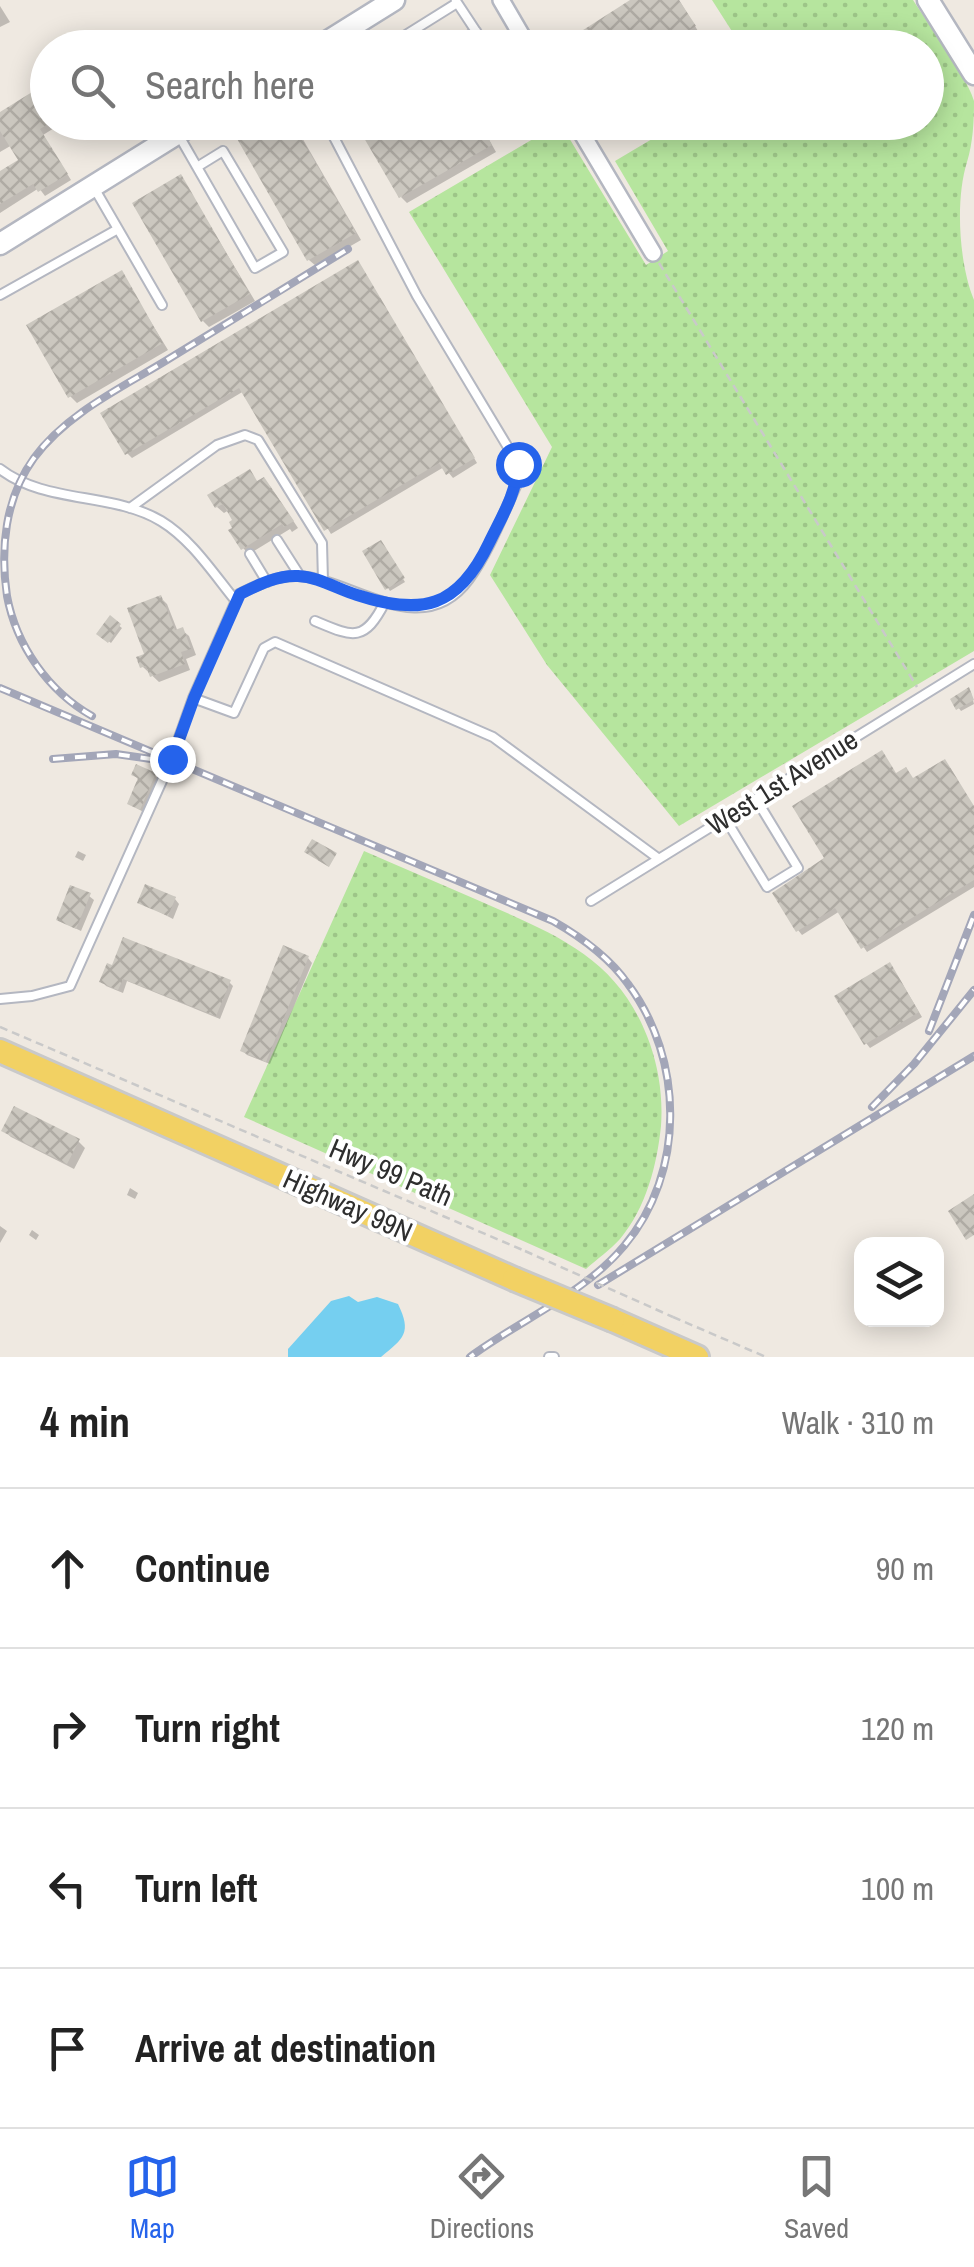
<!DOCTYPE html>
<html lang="en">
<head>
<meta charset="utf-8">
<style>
	body { margin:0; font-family:"Archivo Narrow",sans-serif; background:#f6f6f6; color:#222 }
	.controls { position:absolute; right:30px; bottom:30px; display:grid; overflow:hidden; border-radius:20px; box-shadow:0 5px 25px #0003 }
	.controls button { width:90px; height:90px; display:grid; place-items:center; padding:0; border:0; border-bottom:2px solid #e0e0e0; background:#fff; color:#222; font:50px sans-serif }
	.stop { position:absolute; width:30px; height:30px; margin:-22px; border:8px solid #2563eb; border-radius:50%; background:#fff }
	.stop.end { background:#2563eb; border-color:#fff; box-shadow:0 2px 10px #0008 }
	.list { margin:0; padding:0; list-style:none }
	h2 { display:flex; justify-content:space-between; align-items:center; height:130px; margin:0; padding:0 40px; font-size:42px }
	h2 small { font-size:32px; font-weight:400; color:#767676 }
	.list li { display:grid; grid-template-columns:65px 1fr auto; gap:30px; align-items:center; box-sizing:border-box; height:160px; padding:0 40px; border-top:2px solid #e0e0e0 }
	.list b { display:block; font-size:38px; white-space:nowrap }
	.list em { font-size:32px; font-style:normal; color:#767676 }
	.icon { flex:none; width:55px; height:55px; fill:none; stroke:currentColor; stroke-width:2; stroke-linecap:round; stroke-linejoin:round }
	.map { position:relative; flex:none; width:974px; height:1357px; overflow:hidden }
	.search { position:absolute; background:#fff; box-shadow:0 5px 25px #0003; left:30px; right:30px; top:30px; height:110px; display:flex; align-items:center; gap:25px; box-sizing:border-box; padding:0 35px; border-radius:55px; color:#767676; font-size:38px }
	.sheet { height:770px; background:#fff }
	nav { display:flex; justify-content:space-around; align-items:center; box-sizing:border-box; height:140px; border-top:2px solid #e0e0e0; background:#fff; font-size:28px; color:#767676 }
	nav a { display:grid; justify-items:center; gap:5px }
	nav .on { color:#2563eb }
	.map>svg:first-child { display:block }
	.grass { fill:url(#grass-dots) }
	.water { fill:#75cff0 }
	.shadow { fill:#0003 }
	.building { fill:url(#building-cross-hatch) }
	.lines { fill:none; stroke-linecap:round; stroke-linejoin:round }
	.lane-casing { stroke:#b4b7c1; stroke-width:12 }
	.street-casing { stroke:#b4b7c1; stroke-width:20 }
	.secondary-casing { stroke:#b4b7c1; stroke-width:25 }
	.primary-casing { stroke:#c9c9c9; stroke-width:28 }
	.path { stroke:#c9c9c9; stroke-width:2.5; stroke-dasharray:8 5; stroke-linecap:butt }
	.lane { stroke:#fff; stroke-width:8 }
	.street { stroke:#fff; stroke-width:15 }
	.secondary { stroke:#fff; stroke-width:20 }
	.primary { stroke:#f2d163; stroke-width:22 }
	.rail-casing { stroke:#a3a6b8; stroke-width:8 }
	.rail { stroke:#fff; stroke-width:4; stroke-dasharray:11; stroke-linecap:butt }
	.primary-bridge-casing { stroke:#c9c9c9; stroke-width:28; stroke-linecap:butt }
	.path-bridge { stroke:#c9c9c9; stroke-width:2.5; stroke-dasharray:8 5; stroke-linecap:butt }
	.primary-bridge { stroke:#f2d163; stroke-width:22 }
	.route { stroke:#2563eb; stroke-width:12 }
	.labels { text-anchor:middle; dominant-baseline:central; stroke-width:8; stroke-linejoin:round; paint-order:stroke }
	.street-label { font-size:28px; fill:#2e2e2e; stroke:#fff }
</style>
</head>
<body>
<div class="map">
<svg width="974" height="1357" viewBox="0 0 974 1357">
	<defs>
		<pattern id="grass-dots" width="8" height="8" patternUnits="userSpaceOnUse" patternTransform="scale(2.5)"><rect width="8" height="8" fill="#b6e59e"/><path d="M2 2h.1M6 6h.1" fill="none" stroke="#9dc588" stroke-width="1.8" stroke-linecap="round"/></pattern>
		<pattern id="building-cross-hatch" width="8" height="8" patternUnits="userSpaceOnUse" patternTransform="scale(2.5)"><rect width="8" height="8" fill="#cbc7bf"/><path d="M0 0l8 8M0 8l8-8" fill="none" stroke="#afaba4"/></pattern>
	</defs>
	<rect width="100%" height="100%" fill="#efe9e1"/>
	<path class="grass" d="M712 0H913C926 20 970 82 974 101 974 121 973 143 967 162 955 200 959 264 974 300V651L679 826 547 665 490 575 552 447 409 212 560 123 646 265 668 251 615 161 679 123 926 122V48L742 47Z
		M364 851C403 868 443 885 482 902 559 936 620 959 650 1044 659 1070 663 1098 661 1126 657 1165 646 1208 620 1239 610 1250 597 1259 586 1269L244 1117Z"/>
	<path class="water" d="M349 1296 358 1302 377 1297 398 1304C412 1333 404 1338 381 1357H288V1349L331 1301Z"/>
	<path class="shadow" d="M635 0H679L698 31 672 48H560Z
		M0 6 10 22 0 27Z
		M0 115 57 122 59 125 43 135 71 180 45 196 39 188 0 213V174L22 161 12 145 0 152Z
		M249 122H293L361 240 316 266 309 260Z
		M479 122 496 152 407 203 401 197Z
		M181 177 255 301 209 327 203 321Z
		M362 268 477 463 453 478 444 467 331 534 244 391 132 458 127 453Z
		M121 273 168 350 77 403 70 396Z
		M250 472 258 483 270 486 298 528 292 532 290 529 249 554 243 548 236 520 229 510 224 513 217 507Z
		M383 546 405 582 390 591 365 552Z
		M161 598 167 604 178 632 182 630 189 636 196 655 186 659 190 670 159 682 143 667Z
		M110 619 122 628 111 643 100 634Z
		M971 693 974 704 961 711 953 700Z
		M134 775H155L159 780 145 813 130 804 140 781Z
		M897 775 974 807V887L867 952 840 911 802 935 798 930 828 859Z
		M78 851 86 855 83 861 75 857Z
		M89 896 94 900 81 931 58 920Z
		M175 899 179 904 173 919 140 902Z
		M308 958 312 963 270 1064 247 1055 242 1050Z
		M109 966 229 982 233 986 220 1019 127 981 123 993 106 986 102 981Z
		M894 970 922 1017 870 1048 866 1043Z
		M4 1131 78 1141 85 1148 74 1169 11 1137Z
		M130 1188 138 1193 135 1199 127 1195Z
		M0 1226 7 1231 0 1243Z
		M32 1230 39 1235 36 1240 29 1235Z"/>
	<path class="building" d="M630 0H679L696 26 661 48H555Z
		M37 89 48 107V124L40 129 68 174 38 192 33 184 0 204V171L18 160 0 131V112Z
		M244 122H292L356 233 307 261 232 130Z
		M362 122H479L492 145 399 198 357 126Z
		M181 174 250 294 201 322 132 203Z
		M358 260 475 458 446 475 439 463 324 531 239 388 125 455 100 413Z
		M122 270 163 343 68 398 26 325Z
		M250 469 257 481 264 477 294 521 284 527 282 524 241 550 228 530 232 528 229 522 232 520 223 504 215 508 207 495Z
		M381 540 405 578 385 590 362 551Z
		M161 595 175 630 183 627 191 649 181 652 185 664 150 677 146 666 140 668 136 657 144 654 127 608Z
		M110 615 121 624 108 643 96 634Z
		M969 687 974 700 956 710 950 699Z
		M882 750 896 773 906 767 913 778 945 759 974 806V880L861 949 835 908 796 932 772 893 824 858 792 806Z
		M136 764 156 773 140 810 127 804 138 778 131 775Z
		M312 839 337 853 329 867 304 852Z
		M145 884 176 897 168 916 137 903Z
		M70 885 91 893 76 929 56 920Z
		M123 937 231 980 216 1016 123 979 118 990 99 982 107 963 112 965Z
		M283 945 309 956 266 1062 240 1051Z
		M890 962 919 1012 864 1045 834 996Z
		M14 1106 80 1139 67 1164 1 1131Z
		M974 1194V1235L966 1240 948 1211Z"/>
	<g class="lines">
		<defs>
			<path id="lane" d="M456 1 487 48
				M385 48 457 3
				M449 48 476 31
				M178 134 255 268 283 252 223 151 197 167
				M118 229 162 305
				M0 295 118 229 93 186
				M0 469C45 504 113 492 161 521 191 539 213 573 235 600
				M130 508 217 445 245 435 258 440 322 543 323 581
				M277 540 300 576
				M250 554 267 582
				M315 621C353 637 364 643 385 602
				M193 698 234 713 264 648 275 642 493 737 659 859
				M725 818 767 887 798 868 756 799
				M591 901 974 664
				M0 999 32 996 70 986 170 763 193 698 239 594C258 585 277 575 298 576 351 578 422 644 469 579 490 550 503 514 518 482V464L417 296 326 122
				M549 1357H554"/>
			<path id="street" d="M501 0 529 48
				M575 122 653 253"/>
			<path id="secondary" d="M928 0 974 74
				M317 48 394 0
				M0 244 196 122"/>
			<path id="primary" d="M0 1051 514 1279
				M613 1320 697 1357"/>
		</defs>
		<use href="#lane" class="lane-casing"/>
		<use href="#street" class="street-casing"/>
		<use href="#secondary" class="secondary-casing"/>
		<use href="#primary" class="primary-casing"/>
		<path class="path" d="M659 263 917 687
			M0 1027 525 1251
			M673 1317 766 1357"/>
		<use href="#lane" class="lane"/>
		<use href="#street" class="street"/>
		<use href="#secondary" class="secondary"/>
		<use href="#primary" class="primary"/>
		<defs>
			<path id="rail" d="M0 688 553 921C581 937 609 957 628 984 684 1059 686 1173 624 1246 584 1294 520 1320 470 1357
				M92 716C48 691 16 645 7 596 0 549 5 498 34 458 66 414 121 388 167 360 228 323 288 286 348 249
				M53 759 116 754 151 759
				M929 1031 974 915
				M872 1107 914 1064 974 990
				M598 1285 974 1056"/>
		</defs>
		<use href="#rail" class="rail-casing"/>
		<use href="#rail" class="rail"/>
		<defs>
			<path id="primary-bridge" d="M514 1279 613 1320"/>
		</defs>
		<use href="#primary-bridge" class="primary-bridge-casing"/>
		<path class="path-bridge" d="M525 1251 673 1317"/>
		<use href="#primary-bridge" class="primary-bridge"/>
	</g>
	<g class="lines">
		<path class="route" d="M172 759 194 698 240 594C258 585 277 575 298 576 319 577 337 589 357 595 422 616 458 608 489 543 501 518 517 493 518 464"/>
	</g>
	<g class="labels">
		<g class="street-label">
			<text transform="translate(782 782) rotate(-32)">West 1st Avenue</text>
			<text transform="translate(391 1172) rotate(23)">Hwy 99 Path</text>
			<text transform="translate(348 1205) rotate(24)">Highway 99N</text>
		</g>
	</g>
</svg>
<div class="controls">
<button><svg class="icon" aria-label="layers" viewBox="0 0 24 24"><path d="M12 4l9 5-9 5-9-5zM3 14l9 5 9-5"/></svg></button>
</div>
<div class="stop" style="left:518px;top:464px"></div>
<div class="stop end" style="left:172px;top:759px"></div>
<div class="search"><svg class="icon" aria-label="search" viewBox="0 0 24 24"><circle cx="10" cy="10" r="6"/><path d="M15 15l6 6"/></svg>Search here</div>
</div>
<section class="sheet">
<h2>4 min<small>Walk · 310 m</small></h2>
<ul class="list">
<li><svg class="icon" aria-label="ahead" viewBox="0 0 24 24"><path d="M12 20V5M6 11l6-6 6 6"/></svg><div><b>Continue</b></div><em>90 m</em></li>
<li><svg class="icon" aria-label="right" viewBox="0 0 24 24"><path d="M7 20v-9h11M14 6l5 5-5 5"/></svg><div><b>Turn right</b></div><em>120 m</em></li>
<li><svg class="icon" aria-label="left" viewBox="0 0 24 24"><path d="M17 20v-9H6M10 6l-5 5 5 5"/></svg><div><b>Turn left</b></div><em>100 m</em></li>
<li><svg class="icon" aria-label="arrive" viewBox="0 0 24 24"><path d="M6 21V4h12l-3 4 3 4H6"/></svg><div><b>Arrive at destination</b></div></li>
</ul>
</section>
<nav>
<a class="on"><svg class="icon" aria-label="map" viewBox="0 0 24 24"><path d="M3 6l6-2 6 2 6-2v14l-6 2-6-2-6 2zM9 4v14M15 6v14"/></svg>Map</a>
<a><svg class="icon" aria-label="directions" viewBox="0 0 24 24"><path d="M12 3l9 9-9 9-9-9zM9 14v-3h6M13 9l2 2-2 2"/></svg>Directions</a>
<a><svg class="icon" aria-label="saved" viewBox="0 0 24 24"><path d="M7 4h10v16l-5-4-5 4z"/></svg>Saved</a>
</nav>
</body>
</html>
